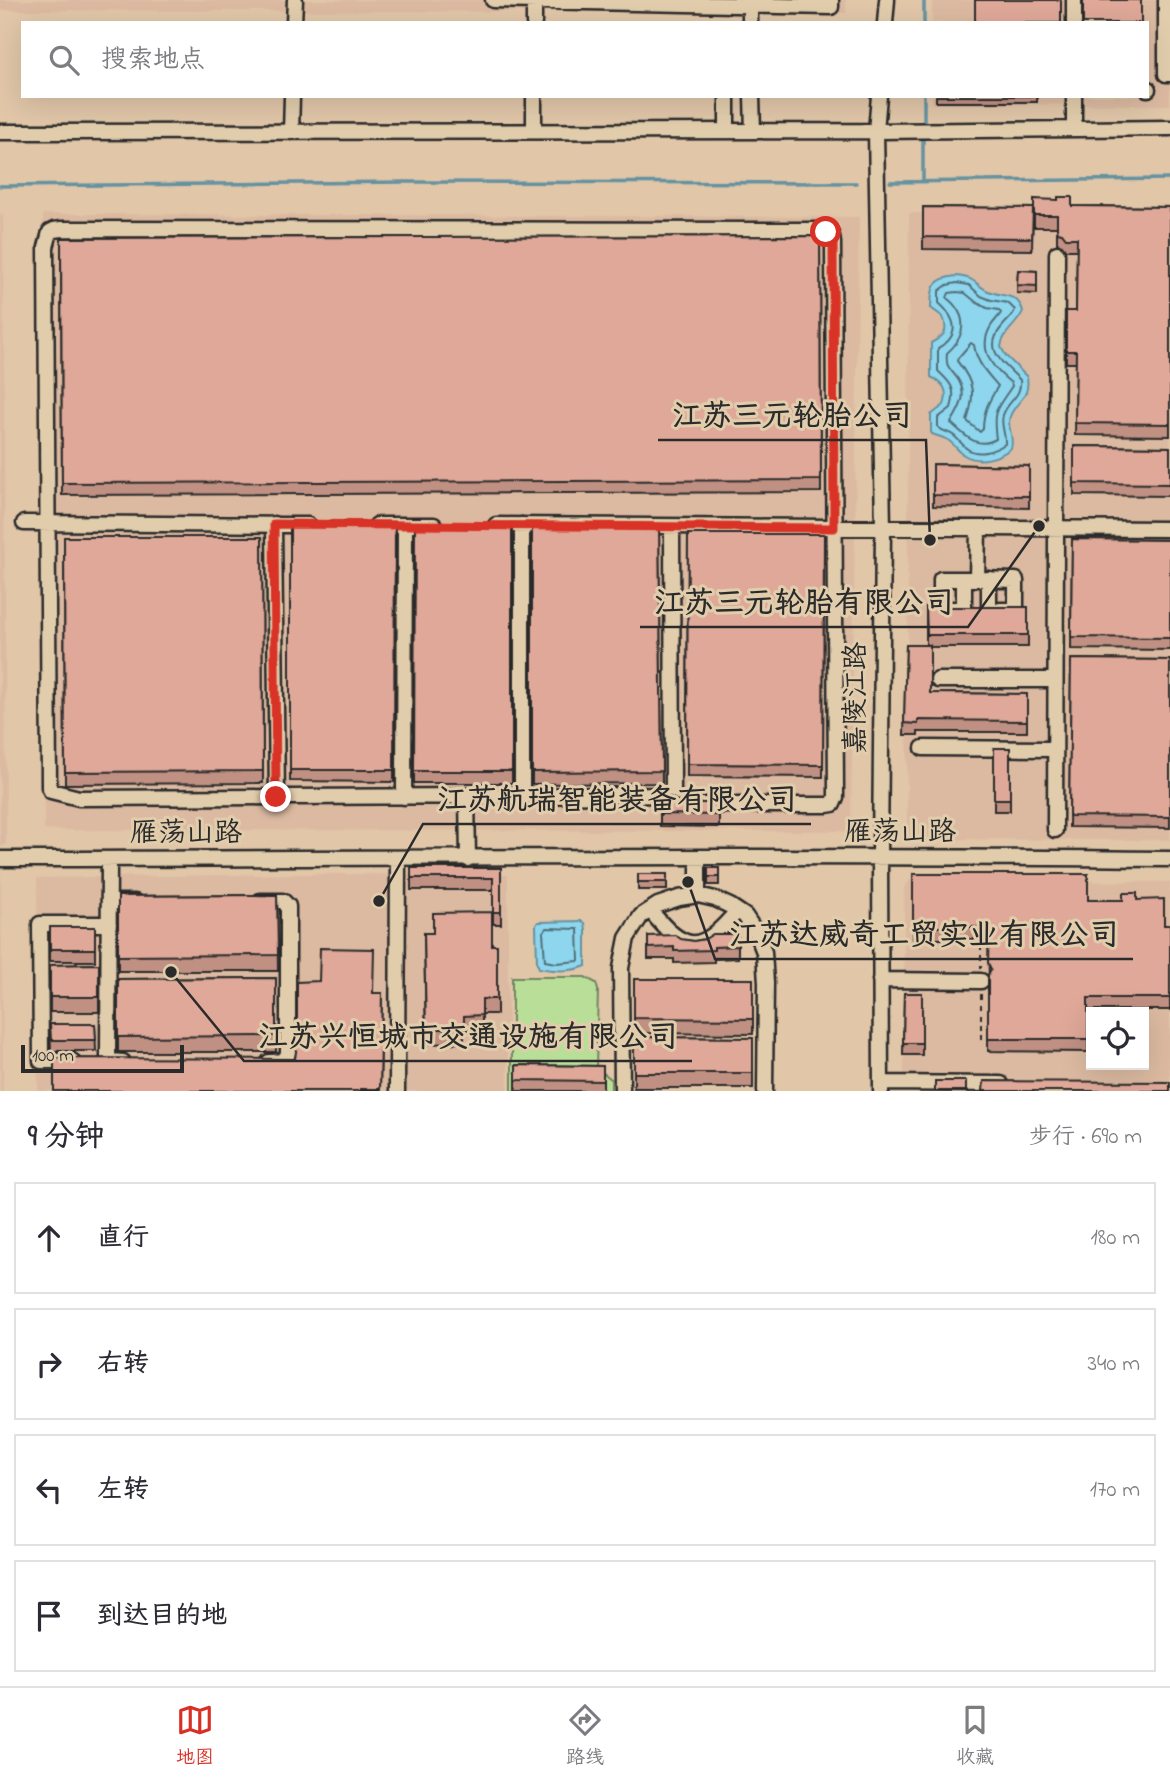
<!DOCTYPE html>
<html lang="zh">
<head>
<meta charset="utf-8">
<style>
	body { margin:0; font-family:"Indie Flower","LXGW WenKai TC",sans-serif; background:#f7f7f7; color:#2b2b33 }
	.controls { position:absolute; right:21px; bottom:21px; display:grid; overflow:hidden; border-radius:0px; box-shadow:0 7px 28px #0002 }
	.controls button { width:63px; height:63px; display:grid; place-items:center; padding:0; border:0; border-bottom:2px solid #e1e1e2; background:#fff; color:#2b2b33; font:35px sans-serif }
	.scale { position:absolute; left:21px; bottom:18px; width:163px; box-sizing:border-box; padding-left:7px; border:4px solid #2b2b2b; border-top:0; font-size:19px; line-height:24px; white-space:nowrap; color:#2b2b2b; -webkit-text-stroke:5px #e1cdac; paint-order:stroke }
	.stop { position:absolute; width:21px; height:21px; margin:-16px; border:5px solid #d93025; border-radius:50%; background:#fff }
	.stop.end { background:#d93025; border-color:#fff; box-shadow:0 2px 7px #0008 }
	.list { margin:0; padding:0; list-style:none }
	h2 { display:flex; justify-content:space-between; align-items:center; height:91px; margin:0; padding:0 28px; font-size:30px }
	h2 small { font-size:23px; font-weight:400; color:#7c7c81 }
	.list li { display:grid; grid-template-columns:46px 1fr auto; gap:21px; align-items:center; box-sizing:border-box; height:112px; margin:0 14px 14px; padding:0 14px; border:2px solid #e1e1e2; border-radius:0px }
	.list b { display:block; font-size:26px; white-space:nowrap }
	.list em { font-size:23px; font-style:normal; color:#7c7c81 }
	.icon { flex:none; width:38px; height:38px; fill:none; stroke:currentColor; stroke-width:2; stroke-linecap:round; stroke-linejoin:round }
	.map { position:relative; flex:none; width:1170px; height:1091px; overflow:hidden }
	.search { position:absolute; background:#fff; box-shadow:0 7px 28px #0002; left:21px; right:21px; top:21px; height:77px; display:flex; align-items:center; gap:18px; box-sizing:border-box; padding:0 24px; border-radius:0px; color:#7c7c81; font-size:26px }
	.sheet { height:595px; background:#fff }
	nav { display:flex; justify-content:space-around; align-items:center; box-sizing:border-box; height:98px; border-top:2px solid #e1e1e2; background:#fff; font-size:19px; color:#7c7c81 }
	nav a { display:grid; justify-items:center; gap:4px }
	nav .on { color:#d93025 }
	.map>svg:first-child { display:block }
	.built { fill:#dcbaa1; fill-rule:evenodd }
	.green { fill:#b9de98; stroke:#728462; stroke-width:2 }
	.water { fill:#8dd6ee; stroke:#6692a0; stroke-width:2 }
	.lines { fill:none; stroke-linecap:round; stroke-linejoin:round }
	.shore { stroke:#526f79; stroke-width:2 }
	.stream { stroke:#6692a0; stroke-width:3.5 }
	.minor-casing { stroke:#2b2b2b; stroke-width:19 }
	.path { stroke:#2b2b2b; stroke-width:2; stroke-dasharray:5 5; stroke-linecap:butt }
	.minor { stroke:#e1cdac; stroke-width:14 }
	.wall { fill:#c09083; stroke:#2b2b2b; stroke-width:2 }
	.building { fill:#dfa898; stroke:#2b2b2b; stroke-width:2 }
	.route { stroke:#d93025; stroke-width:9 }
	.labels { text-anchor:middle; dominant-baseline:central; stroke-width:6; stroke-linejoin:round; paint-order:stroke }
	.street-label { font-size:28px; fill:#2b2b2b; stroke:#e1cdac }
	.leader { fill:none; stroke:#2b2b2b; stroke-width:2.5 }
	.callout-dot { fill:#2b2b2b; stroke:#e1cdac; stroke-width:2.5 }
	.callout-label { font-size:30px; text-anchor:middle; font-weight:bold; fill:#2b2b2b; stroke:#e1cdac; stroke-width:6; stroke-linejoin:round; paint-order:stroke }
</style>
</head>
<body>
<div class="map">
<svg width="1170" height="1091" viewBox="0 0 1170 1091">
	<rect width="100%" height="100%" fill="#e1c6a8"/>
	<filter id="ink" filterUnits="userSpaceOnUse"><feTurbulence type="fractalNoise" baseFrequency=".0143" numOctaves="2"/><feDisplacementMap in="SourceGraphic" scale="14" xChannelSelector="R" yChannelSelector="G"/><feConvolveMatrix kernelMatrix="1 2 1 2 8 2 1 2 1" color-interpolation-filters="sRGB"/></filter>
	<g filter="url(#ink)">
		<path class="built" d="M0 0H846V13L0 10Z
			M932 0H1170V105L932 104V96H1147V23H932Z
			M909 213 1170 214V840L907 839Z
			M43 214 859 217 851 831 44 830Z
			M0 215H3L6 844 0 847Z
			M0 874H1L3 1091H0Z
			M305 874 508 875V1091H38L37 878Z
			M910 880 1170 882V1091H904V888ZM1091 1012H1144V1065H1091Z"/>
		<path class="green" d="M512 977H585L596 983 598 990 596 1067 611 1079V1091H512Z"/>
		<path class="water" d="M956 276C975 278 973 282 986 290 1001 298 1017 291 1023 311 1017 326 1003 331 1001 347L1006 356 1027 377C1030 398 1019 398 1011 414 1005 426 1015 436 1011 448 999 458 979 464 964 455 958 451 954 444 948 440 943 437 937 436 932 434L931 432V415L944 405C949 391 944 383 931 377V343C944 336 949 332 943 317L931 308C932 286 932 279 956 276Z
			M582 921 585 923 586 930V966C573 972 553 971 539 968L537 963 536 925 538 922Z"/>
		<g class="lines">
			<path class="shore" d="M957 283 969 285 981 296 991 300 1008 303 1015 310C1012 318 1006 321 1001 328 982 351 1006 365 1020 380 1022 397 1008 400 1003 415 1000 425 1006 434 1005 444 994 451 978 457 966 448 962 444 958 439 953 435 948 432 942 431 938 427V418L951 408C957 389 951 383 938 371V348C941 346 945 344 948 341 961 327 949 312 939 303V291L947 285Z
				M957 292 965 293 976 302 987 308 999 310 1001 313C998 318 994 321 991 326 977 349 993 369 1011 383L1012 386C996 410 992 409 996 439 976 450 965 435 951 423 961 407 970 392 954 374 947 366 946 364 947 353 961 341 969 323 955 306 953 303 950 301 947 298L949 293Z
				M971 343 974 345C977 364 987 373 998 386 989 401 983 411 983 429L980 432 967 421C975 395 975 383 957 361L958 358Z
				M547 928 578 929 579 961 556 963 545 961 543 932Z"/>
			<path class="stream" d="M924 23V0
				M924 127V96
				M890 182 1170 179
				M923 182V135
				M0 186 406 182 856 183"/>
			<defs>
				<path id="minor" d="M493 0 831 7V0
					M1166 0V74H1170
					M534 1V23
					M750 5V23
					M294 23 295 0
					M885 23 887 0
					M1074 23V0
					M1147 89H1148
					M534 96V131
					M727 96V131
					M752 96 753 131
					M879 96 876 131 883 528 880 856 881 1091
					M1074 96V128
					M0 132 876 131 1170 128
					M291 132 292 96
					M24 523 308 525
					M274 524 277 797
					M377 525H434
					M496 525 1170 529
					M522 525V796
					M672 527 673 795 79 798 51 791 49 787 46 247 50 232 54 230 61 229 819 230 832 236 833 243 836 797 833 804 827 805H682L677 802 673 795
					M977 579 1016 580V610H1000
					M989 579V610
					M959 609H941V579H977L978 528
					M964 609V579
					M938 680H1055
					M923 748 1055 749
					M467 796 468 859
					M404 797 405 525
					M1055 830 1057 253
					M698 858V895
					M0 859C390 858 780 855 1170 859
					M109 859 108 1057 109 1061 123 1062
					M260 901H283L288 906V1053C286 1062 277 1062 269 1062
					M109 902H135
					M650 910C685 954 701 954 737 911
					M880 980 981 981
					M72 1061H41L40 924H109
					M881 1083 1001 1084
					M397 1091 398 859
					M622 1091 621 968 627 938 641 916 658 905 679 898 698 895 715 899 730 906 745 916 757 934 764 952 766 983 765 1091"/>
			</defs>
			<use href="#minor" class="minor-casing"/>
			<path class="path" d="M981 945V968
				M981 994V1042"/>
			<use href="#minor" class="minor"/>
		</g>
		<path class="wall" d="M936 96H1037V102H936Z
			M1034 199 1072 206 1170 207V436L1075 435 1076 363H1066V311H1076L1077 250H1066L1062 245 1057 243V227H1034Z
			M923 207 1033 208 1032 250 923 249Z
			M820 236 821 492 62 495 61 238Z
			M1018 270 1037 271V294L1017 293Z
			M1074 446 1170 447V496L1074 495Z
			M933 464 1029 466V508L933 506Z
			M290 522 395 523 394 782 290 781Z
			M415 524H512V783H414Z
			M659 526 662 783 532 784V527Z
			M688 534H824L823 777 687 776Z
			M64 537H262L263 783 65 784Z
			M1072 539 1170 540V650L1071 649Z
			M926 607H1028V647H930V693L1027 694V732H918V735H904L906 645H926Z
			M1071 659 1170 660V828L1069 827Z
			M994 748H1010V811H994Z
			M660 797 682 803H719V827L660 826Z
			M411 868H501V924H493V890H411Z
			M708 868H719V885H708Z
			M638 874H667V890H638Z
			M913 874 1088 900H1137L1164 925H1170V1010H1088V1052L988 1051 989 939H913Z
			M277 895 278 971H118V896Z
			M50 927H95V961H50Z
			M424 933 492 945H497V1014H482V1030H464V1043L426 1044Z
			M738 934V958L714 959V962L674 963V959H648V936L694 941Z
			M99 964V1012H50V965Z
			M276 978V1052H118V979Z
			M634 979H753V1034L634 1033Z
			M319 981 373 993H382L380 1091H54L295 1059Z
			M904 993H922V1055H903Z
			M50 1024H95L96 1051H51Z
			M634 1037 753 1038V1088H634Z
			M516 1065 603 1066V1091H516Z"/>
		<path class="building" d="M975 0H1061V23H975Z
			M1083 0H1141V23H1083Z
			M1058 197H1072V206L1170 207V424L1075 423 1076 351H1066V311H1076L1077 238H1066L1062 233 1057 232V215H1034V199L1058 200Z
			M923 207 1033 208 1032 238 923 237Z
			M820 236 821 480 62 483 61 238Z
			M1018 270 1037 271V286L1017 285Z
			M1074 446 1170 447V484L1074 483Z
			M933 464 1029 466V496L933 495Z
			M290 522 395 523 394 770H290Z
			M415 524H512V771H414Z
			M659 526 662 771 532 772V527Z
			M688 534H824L823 765 687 764Z
			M64 537H262L263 771 65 772Z
			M1072 539 1170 540V638L1071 637Z
			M926 607H1028V635H927Z
			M906 645H930V693L1027 694V721L918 720V724L904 723Z
			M1071 659 1170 660V817L1069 816Z
			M994 748H1010V799H994Z
			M660 797H670L682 803H719V815L660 814Z
			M411 868H501V912H493V878H411Z
			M708 868H719V877H708Z
			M638 874H667V882H638Z
			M913 874H1088V900H1123V893H1137V900L1164 899V925H1170V998H1088V1039H988V975L991 969 988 963 989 927H913Z
			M277 895 278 955 118 956V896Z
			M492 912V945H497V999H482V1015L464 1016V1029H426L424 933H433V913Z
			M50 927H95V949H50Z
			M713 934H738V946L714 947V950L674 951V947L648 948V936L675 935 681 939 694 941 705 939Z
			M320 948 374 949 373 993H382L380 1089H360V1091H54V1058L295 1059 297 1044V982L319 981Z
			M99 964V997H50V965Z
			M276 978V1036L118 1037V979Z
			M634 979H753V1019L634 1018Z
			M904 993H922V1043H903Z
			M50 1024H95L96 1040H51Z
			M634 1037 753 1038V1073H634Z
			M516 1065 603 1066V1081L516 1080Z
			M935 1081H966V1091H935Z
			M984 1081 1170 1082V1091H983Z"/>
	</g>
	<g class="lines" filter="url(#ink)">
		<path class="route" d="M276 797 274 524 834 528 833 243 832 236 826 232"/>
	</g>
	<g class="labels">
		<g class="street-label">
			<text transform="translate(857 698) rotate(-90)">嘉陵江路</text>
			<text x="900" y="833">雁荡山路</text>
			<text x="186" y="834">雁荡山路</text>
		</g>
	</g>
	<path class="leader" d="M930 540L926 440H658M1039 526L968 627H640M379 901L423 824H811M688 882L715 959H1133M171 972L244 1061H692"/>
	<g class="callout-dot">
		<circle cx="930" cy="540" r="7"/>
		<circle cx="1039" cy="526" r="7"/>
		<circle cx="379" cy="901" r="7"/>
		<circle cx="688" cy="882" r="7"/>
		<circle cx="171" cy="972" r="7"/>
	</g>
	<g class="callout-label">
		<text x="792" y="425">江苏三元轮胎公司</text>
		<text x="804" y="612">江苏三元轮胎有限公司</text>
		<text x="617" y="809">江苏航瑞智能装备有限公司</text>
		<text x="924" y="944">江苏达威奇工贸实业有限公司</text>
		<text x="468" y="1046">江苏兴恒城市交通设施有限公司</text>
	</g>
</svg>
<div class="controls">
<button><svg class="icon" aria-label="locate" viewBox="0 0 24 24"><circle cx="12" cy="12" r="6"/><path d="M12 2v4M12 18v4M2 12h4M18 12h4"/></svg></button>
</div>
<div class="scale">100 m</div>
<div class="stop" style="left:826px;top:232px"></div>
<div class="stop end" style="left:276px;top:797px"></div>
<div class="search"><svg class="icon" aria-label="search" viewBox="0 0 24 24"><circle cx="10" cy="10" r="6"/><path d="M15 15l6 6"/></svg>搜索地点</div>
</div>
<section class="sheet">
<h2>9 分钟<small>步行 · 690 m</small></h2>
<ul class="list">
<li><svg class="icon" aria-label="ahead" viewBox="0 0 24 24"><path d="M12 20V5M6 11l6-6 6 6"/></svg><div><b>直行</b></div><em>180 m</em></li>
<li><svg class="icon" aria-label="right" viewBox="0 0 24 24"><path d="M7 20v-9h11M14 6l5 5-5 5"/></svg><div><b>右转</b></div><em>340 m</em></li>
<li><svg class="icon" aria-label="left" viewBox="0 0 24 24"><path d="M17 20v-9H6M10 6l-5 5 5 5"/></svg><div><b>左转</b></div><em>170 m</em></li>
<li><svg class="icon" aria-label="arrive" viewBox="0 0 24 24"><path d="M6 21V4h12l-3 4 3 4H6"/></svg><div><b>到达目的地</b></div></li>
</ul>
</section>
<nav>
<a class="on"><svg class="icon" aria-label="map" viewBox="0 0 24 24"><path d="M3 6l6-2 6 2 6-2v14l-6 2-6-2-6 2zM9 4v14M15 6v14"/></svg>地图</a>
<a><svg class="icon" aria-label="directions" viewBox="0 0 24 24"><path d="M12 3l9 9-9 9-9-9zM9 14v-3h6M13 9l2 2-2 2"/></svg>路线</a>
<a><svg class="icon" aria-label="saved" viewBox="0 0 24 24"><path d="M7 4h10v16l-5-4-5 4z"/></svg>收藏</a>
</nav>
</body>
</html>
